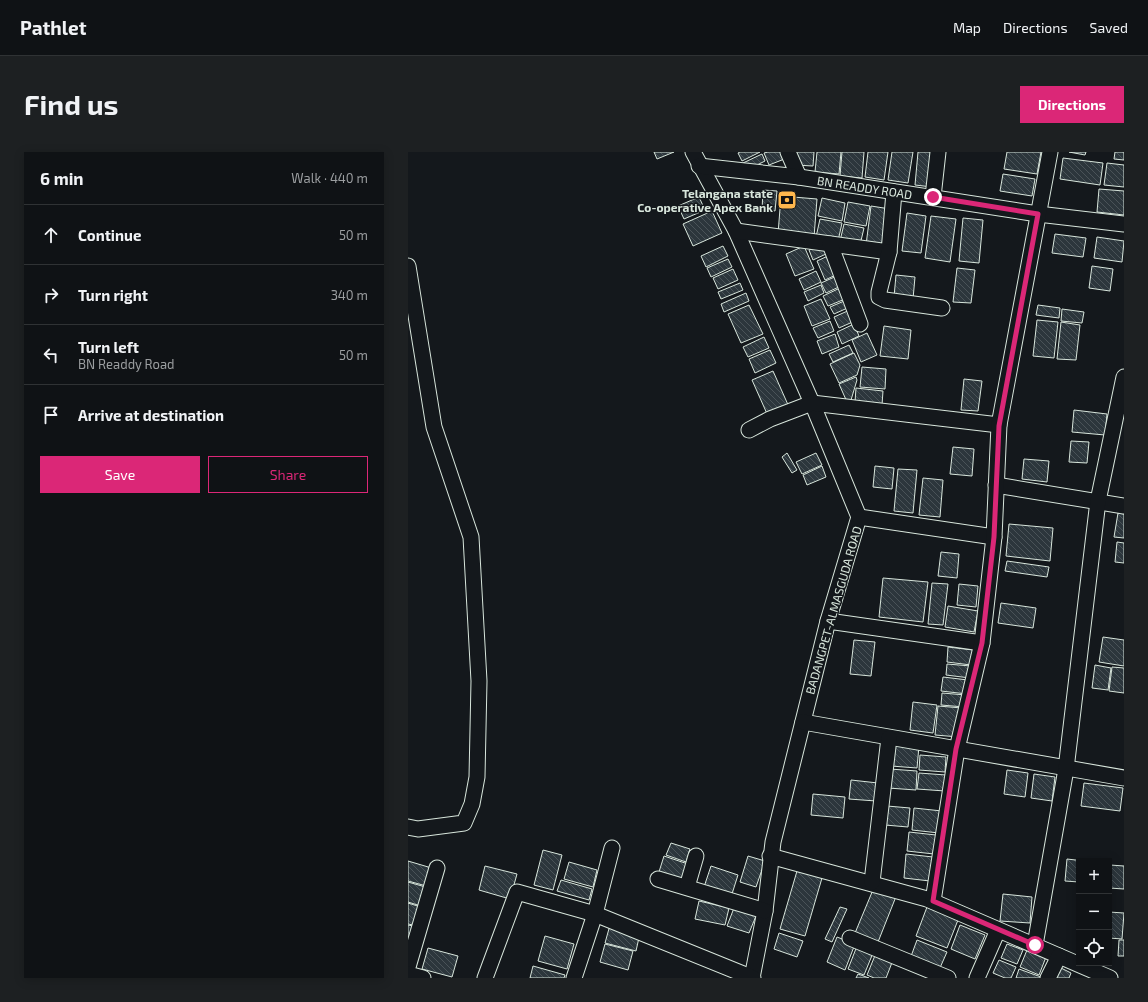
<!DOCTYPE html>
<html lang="en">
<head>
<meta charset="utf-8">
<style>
	body { margin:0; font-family:"Exo 2",sans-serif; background:#1d2022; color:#f1f3f6 }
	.controls { position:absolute; right:12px; bottom:12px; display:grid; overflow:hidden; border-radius:0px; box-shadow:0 2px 10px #0003 }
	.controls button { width:36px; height:36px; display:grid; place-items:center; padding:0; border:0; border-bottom:1px solid #2f3234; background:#0f1215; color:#f1f3f6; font:20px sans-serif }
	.stop { position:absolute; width:12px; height:12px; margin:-9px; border:3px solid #db2777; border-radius:50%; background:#fff }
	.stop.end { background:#db2777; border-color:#fff; box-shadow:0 1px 4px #0008 }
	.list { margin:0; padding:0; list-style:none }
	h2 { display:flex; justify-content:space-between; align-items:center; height:52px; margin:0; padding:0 16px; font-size:17px }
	h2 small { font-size:13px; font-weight:400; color:#9b9ea0 }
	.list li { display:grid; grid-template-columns:26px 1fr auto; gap:12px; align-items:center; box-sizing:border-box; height:60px; padding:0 16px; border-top:1px solid #2f3234 }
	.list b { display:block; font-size:15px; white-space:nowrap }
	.list p { margin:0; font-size:13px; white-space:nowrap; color:#9b9ea0 }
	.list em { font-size:13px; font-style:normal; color:#9b9ea0 }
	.actions { display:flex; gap:8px; padding:12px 16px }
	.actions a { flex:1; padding:9px 0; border:1px solid #db2777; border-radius:0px; text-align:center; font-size:14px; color:#db2777 }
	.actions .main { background:#db2777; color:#fff }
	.icon { flex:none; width:22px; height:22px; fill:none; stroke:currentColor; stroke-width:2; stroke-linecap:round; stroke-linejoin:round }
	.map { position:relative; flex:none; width:716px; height:826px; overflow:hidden; border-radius:0px }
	header { display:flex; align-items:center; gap:24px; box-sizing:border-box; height:56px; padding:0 20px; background:#0f1215; border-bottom:1px solid #2f3234 }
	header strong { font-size:19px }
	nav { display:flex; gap:22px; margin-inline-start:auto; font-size:14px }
	.intro { display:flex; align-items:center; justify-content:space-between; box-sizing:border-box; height:96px; padding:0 24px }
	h1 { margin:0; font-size:28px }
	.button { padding:10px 18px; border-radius:0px; background:#db2777; color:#fff; font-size:14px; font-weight:700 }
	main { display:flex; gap:24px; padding:0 24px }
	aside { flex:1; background:#0f1215; border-radius:0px; box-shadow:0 2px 10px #0003 }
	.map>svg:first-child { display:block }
	.building { fill:url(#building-back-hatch); stroke:#d8e6dc }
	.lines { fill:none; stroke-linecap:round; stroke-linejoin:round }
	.minor-casing { stroke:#d8e6dc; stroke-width:17 }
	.minor { stroke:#14181c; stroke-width:15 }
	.route { stroke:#db2777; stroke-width:5 }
	.labels { text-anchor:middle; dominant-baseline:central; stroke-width:3; stroke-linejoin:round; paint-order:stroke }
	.street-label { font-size:12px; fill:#d8e6dc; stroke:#14181c }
	.poi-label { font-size:12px; font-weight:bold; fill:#d8e6dc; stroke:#14181c; text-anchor:end }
</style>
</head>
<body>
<header>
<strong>Pathlet</strong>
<nav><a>Map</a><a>Directions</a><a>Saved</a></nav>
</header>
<div class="intro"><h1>Find us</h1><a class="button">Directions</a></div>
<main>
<aside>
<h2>6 min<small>Walk · 440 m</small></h2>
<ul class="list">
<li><svg class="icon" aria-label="ahead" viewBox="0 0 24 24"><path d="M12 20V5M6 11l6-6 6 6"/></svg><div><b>Continue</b></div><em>50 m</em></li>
<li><svg class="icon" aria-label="right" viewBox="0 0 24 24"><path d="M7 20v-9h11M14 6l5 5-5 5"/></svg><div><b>Turn right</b></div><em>340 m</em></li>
<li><svg class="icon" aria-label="left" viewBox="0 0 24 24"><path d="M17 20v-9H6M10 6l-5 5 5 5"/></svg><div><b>Turn left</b><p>BN Readdy Road</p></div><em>50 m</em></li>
<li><svg class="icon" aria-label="arrive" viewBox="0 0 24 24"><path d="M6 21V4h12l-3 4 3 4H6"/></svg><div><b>Arrive at destination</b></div></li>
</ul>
<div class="actions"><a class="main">Save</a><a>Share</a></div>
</aside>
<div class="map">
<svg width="716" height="826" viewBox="0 0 716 826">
	<defs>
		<pattern id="building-back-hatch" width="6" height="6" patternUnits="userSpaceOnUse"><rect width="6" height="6" fill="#2c363c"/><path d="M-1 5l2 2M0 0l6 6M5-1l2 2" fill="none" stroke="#4a5358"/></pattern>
	</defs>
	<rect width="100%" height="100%" fill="#14181c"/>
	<path class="building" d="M246 0H266L249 7Z
		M332 0H352L334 9 330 1Z
		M360 0H377L379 6 361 13 356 1Z
		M388 0H406L405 14 387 13Z
		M409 0H433L431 22 407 20Z
		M434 0H456L454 26 432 24Z
		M460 0H480L476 28 457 25Z
		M484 0H505L500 31 480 28Z
		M510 0H527L524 35 507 33Z
		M599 0H633L629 22 596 17Z
		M661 0H678L677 3Z
		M707 0H716V8L706 7Z
		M354 2 357 9 339 18 335 11Z
		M655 6 695 11 692 33 652 27Z
		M699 11 716 13V35L696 33Z
		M595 22 627 27 624 44 592 39Z
		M691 37 716 39V63L689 60Z
		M355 38 369 39 367 59 354 58Z
		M373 44 409 47 406 85 370 82Z
		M291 45 297 58 276 67 270 54Z
		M414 46 437 51 434 69 410 64Z
		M440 50 462 54 458 74 436 70Z
		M463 54 482 57 477 96 458 93Z
		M304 59 314 81 285 94 275 72Z
		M499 61 518 64 513 101 494 99Z
		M523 64 548 67 542 110 517 106Z
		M555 66 575 68 571 111 551 109Z
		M412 67 434 71 430 89 408 85Z
		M436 72 456 76 452 93 432 89Z
		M647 82 678 86 675 105 644 101Z
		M689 85 716 89 714 110 686 106Z
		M414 93 418 102 405 108 401 98Z
		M315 94 320 104 298 115 293 104Z
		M396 94 406 117 387 124 378 102Z
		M422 103 430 122 417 128 409 109Z
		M320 107 324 115 303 125 299 116Z
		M684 114 705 117 702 139 681 136Z
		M549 116 567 118 563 151 545 150Z
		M325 117 330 128 310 137 305 126Z
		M408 119 413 130 396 138 391 127Z
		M431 123 435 133 418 141 413 131Z
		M488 123 507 125 505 147 486 145Z
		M332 131 335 138 313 147 310 140Z
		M413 133 416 141 400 149 396 140Z
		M432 136 437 147 420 154 415 144Z
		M338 141 341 149 316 160 313 152Z
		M413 147 422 167 404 174 396 154Z
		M441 147 444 154 426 162 422 155Z
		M341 153 355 182 333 191 320 162Z
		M630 153 652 156 651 166 628 163Z
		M444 157 449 168 431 176 426 165Z
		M654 157 676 160 674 171 653 169Z
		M629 168 650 170 646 206 625 204Z
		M422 169 426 179 410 186 405 176Z
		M653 170 672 173 668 208 649 207Z
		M446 172 451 184 434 192 429 180Z
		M476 174 503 178 500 207 472 204Z
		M459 181 469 203 453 210 444 188Z
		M427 182 431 195 414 202 409 189Z
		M356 185 361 196 340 205 335 195Z
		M441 193 445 201 425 210 421 202Z
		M362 198 368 211 347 221 341 207Z
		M446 201 452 213 449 223 431 231 422 212Z
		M454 215 478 217 477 237 452 235Z
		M365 219 381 255 360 264 344 228Z
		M448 225 449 228 443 248 439 250 431 232Z
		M556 227 574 229 570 259 553 258Z
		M448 236 475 239 474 253 447 250Z
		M666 258 699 262 697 283 664 280Z
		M663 289 681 290 679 311 661 310Z
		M545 295 566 297 564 324 542 322Z
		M379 301 389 318 384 321 374 305Z
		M408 301 414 313 394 322 388 310Z
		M616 307 641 309 639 330 614 327Z
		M414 314 418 325 399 333 395 323Z
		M467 314 486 316 484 337 465 335Z
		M490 317 509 318 505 361 486 359Z
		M515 326 535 328 532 365 511 363Z
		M710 361 716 362V386L706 385Z
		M601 372 645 376 642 409 598 404Z
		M709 390 716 391V411L707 410Z
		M533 400 551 402 549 426 530 424Z
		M599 409 641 415 639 425 597 419Z
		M475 426 520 430 515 470 471 465Z
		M524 431 540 432 535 473 520 472Z
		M551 432 570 434 568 455 549 453Z
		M593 451 628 456 625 476 590 471Z
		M540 454 570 459 566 480 537 475Z
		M695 485 716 488V514L691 510Z
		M446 488 467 490 463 524 442 522Z
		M540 495 565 498 563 513 539 510Z
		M539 512 563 514 562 526 538 523Z
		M687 513 703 516 700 538 684 536Z
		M704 515 716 516V541L701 539Z
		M535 525 560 528 559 542 533 539Z
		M534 541 558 543 556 555 533 553Z
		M505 550 529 553 525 581 502 578Z
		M530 554 554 556 551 585 527 583Z
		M484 592 511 594 509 616 483 614Z
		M512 603 538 605 537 620 511 618Z
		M482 617 509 619 508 638 480 636Z
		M599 618 620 621 617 645 596 642Z
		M511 621 538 623 537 639 509 637Z
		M626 622 647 625 644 649 623 646Z
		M443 628 470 631 468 649 441 647Z
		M676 631 715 636 712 659 673 654Z
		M405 642 437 645 435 666 403 663Z
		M479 654 502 656 500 675 477 673Z
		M506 656 534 659 531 681 504 678Z
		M501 680 528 683 526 702 499 699Z
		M263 691 282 697 278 710 258 703Z
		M135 698 154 703 145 738 126 733Z
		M498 702 525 705 522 729 496 726Z
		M256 704 280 712 274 731 250 723Z
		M340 704 357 709 348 735 332 730Z
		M659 707 676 709H671V730L657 729Z
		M0 709 27 717 22 735 0 729Z
		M161 710 189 718 185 735 156 727Z
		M702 713 716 714V737L701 736Z
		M77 714 109 722 102 747 71 738Z
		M303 714 330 723 323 745 296 735Z
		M389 719 414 726 397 784 372 777Z
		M153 728 184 737 181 748 149 739Z
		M0 730 21 736 16 755 0 750Z
		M467 733 489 742 470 790 447 781Z
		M595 742 624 745 622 771 592 769Z
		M291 749 321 756 317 773 287 767Z
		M0 751 16 756 10 774 0 772Z
		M432 755 439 757 424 790 417 787Z
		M519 755 550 768 539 796 508 784Z
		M326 756 348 764 341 781 319 774Z
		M701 760 716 761 714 787 701 786Z
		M0 773 5 774 0 790Z
		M202 773 232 781 228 799 197 791Z
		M552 773 577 783 567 807 543 797Z
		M371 781 395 789 389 805 366 797Z
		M137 784 166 792 159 817 130 809Z
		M429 785 447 792 437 818 419 810Z
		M509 788 539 800 531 818 502 807Z
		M711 788H716V804H710Z
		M197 792 225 799 220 818 192 810Z
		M599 792 615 798 609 812 593 806Z
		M449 794 465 801 456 823 440 817Z
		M20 796 50 804 44 825 14 817Z
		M619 798 638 805 631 823 612 815Z
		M468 801 485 808 478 826H466L459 823Z
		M591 808 608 815 603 826H597L585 821Z
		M125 814 157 823 156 826H122Z
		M649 814 663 821 661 826H644Z
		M611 817 633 825V826H608Z
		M450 822 461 826H448Z"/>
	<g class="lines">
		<defs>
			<g id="minor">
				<path d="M285 0 328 79 404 251 451 365 420 469 365 690 357 759 344 826"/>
				<path d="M380 0 391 25"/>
				<path id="s1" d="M291 14 391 25 630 62 716 72"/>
				<path d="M525 45 530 0"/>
				<path d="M328 79 481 100 486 40"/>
				<path d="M422 92 452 172"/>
				<path d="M481 100 471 140V145L477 148 534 156"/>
				<path d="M0 114 26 275 63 385 71 529 69 625 64 652 56 671 10 677 0 675"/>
				<path d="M341 278 362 267 404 251 591 273"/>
				<path d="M588 333 716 354"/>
				<path d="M451 365 586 385"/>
				<path d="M420 469 574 491"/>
				<path d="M395 570 716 626"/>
				<path d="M362 704 519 747 702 826"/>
				<path d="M250 727 357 759"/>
				<path d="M464 730 481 586"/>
				<path d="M279 735 288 704"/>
				<path d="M525 749 549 597 574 491 586 385 591 273 642 0"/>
				<path d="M442 786 540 826"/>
				<path d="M627 793 658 617 690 349 716 225"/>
				<path d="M0 815 29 716"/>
				<path d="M0 822 15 826"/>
				<path d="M77 826 109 740 187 762 345 826"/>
				<path d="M166 826 187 762 204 696"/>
				<path d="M569 826 590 778"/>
				<path d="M640 826 651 804"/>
			</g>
		</defs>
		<use href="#minor" class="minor-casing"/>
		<use href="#minor" class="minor"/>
	</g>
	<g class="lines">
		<path class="route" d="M525 45 630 62 591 274 586 385 574 491 548 597 525 749 627 793"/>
	</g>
	<defs>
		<symbol id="bank-square" viewBox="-11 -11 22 22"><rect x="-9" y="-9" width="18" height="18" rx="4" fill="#ffb74d" stroke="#14181c"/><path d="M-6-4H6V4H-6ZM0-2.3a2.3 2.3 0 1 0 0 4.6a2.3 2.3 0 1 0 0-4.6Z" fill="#111"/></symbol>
	</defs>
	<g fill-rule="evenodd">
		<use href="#bank-square" x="368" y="37" width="22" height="22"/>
	</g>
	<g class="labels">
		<g class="street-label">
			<text stroke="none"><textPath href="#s1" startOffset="167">BN READDY ROAD</textPath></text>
			<text transform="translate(425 458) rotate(-74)">BADANGPET-ALMASGUDA ROAD</text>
		</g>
		<g class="poi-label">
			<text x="365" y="41">Telangana state<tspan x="365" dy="14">Co-operative Apex Bank</tspan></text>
		</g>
	</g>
</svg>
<div class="controls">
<button>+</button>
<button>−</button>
<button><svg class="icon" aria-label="locate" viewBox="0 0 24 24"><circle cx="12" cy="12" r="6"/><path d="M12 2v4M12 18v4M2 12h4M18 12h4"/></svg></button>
</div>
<div class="stop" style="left:627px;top:793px"></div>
<div class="stop end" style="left:525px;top:45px"></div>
</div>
</main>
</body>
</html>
